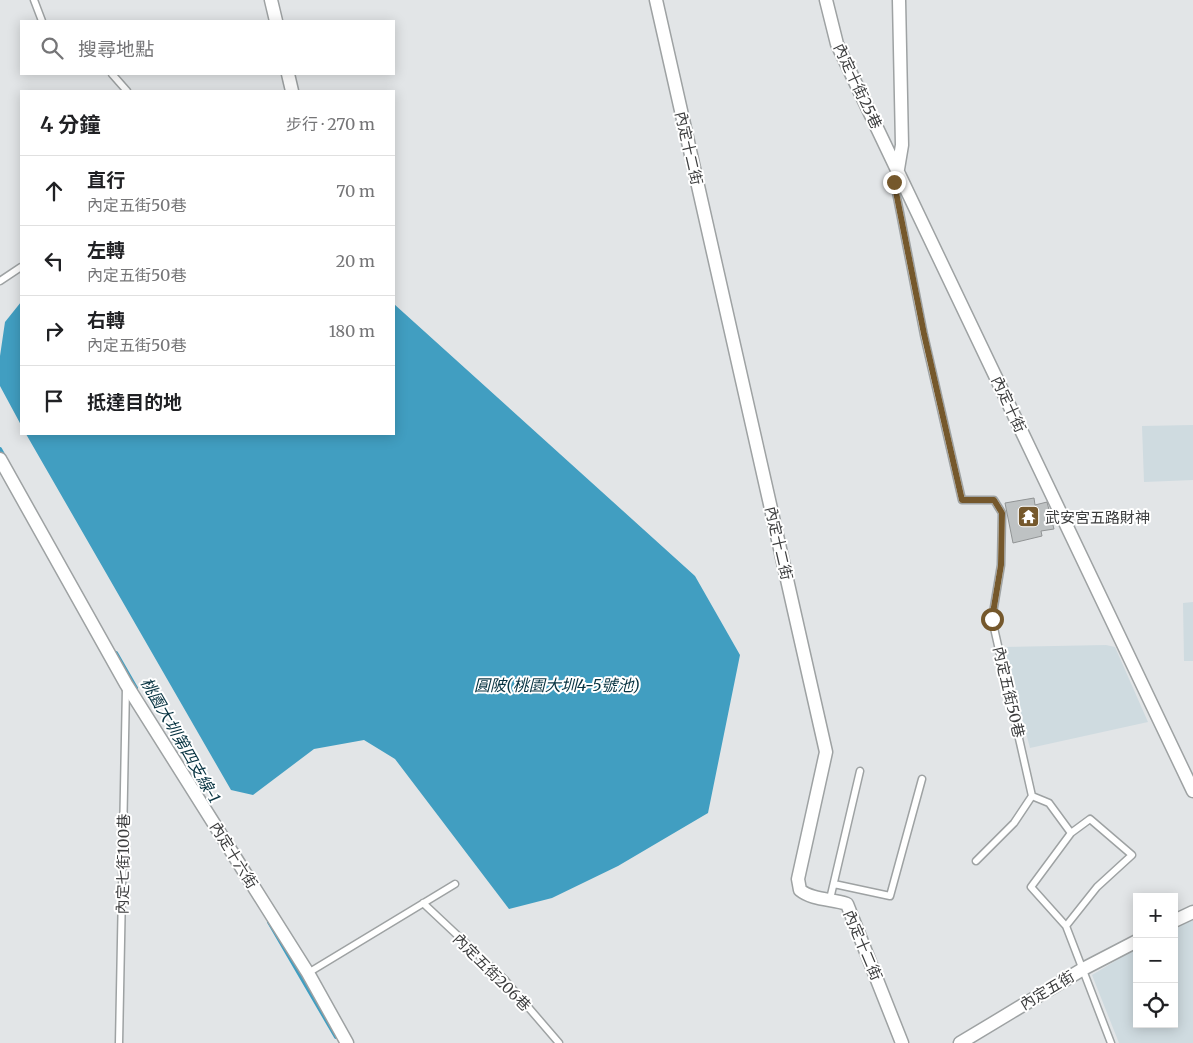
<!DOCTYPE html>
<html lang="zh-TW">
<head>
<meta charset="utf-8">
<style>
	body { margin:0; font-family:Merriweather,"Noto Sans TC",serif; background:#f2f2f2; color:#202124 }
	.controls { position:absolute; right:15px; bottom:15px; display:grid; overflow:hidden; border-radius:0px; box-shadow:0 2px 12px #0003 }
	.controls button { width:45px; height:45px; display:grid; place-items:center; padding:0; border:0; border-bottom:1px solid #e0e0e0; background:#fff; color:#202124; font:25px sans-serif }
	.stop { position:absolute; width:15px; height:15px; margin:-11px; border:4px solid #75582c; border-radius:50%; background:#fff }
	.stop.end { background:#75582c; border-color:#fff; box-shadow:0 1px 5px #0008 }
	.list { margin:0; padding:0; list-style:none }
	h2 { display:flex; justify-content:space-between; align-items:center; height:65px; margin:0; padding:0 20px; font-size:21px }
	h2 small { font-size:16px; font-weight:400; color:#757577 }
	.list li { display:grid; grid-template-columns:32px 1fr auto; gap:15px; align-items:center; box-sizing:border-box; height:70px; padding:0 20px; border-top:1px solid #e0e0e0 }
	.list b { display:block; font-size:19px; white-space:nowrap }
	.list p { margin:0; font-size:16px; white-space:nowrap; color:#757577 }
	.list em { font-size:16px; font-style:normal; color:#757577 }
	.icon { flex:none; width:28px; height:28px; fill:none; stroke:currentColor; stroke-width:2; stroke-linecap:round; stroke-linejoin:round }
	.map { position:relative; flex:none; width:1193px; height:1043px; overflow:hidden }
	.search { position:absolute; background:#fff; box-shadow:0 2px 12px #0003; left:20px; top:20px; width:375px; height:55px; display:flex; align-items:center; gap:12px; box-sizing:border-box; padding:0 18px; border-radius:0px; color:#757577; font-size:19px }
	.panel { position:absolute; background:#fff; box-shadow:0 2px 12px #0003; left:20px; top:90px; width:375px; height:345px; border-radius:0px }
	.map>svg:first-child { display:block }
	.built { fill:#cfdbe0 }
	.water { fill:#419ec1 }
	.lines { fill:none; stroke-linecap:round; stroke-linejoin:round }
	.stream { stroke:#419ec1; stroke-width:4 }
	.building { fill:#bec2c3; stroke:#919495 }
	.service-casing { stroke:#9ea2a3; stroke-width:9 }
	.minor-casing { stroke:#9ea2a3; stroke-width:15 }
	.service { stroke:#fff; stroke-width:6 }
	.minor { stroke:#fff; stroke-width:12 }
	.route { stroke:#75582c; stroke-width:6 }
	.labels { text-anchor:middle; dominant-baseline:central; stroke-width:4; stroke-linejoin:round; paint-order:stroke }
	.street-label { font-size:15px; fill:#3c3d3e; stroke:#fff }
	.poi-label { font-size:15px; fill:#3c3d3e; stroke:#fff; text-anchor:start }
	.water-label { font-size:16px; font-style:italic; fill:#063240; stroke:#fff }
</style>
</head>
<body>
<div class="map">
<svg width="1193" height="1043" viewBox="0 0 1193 1043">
	<rect width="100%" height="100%" fill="#e2e5e7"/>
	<path class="built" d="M1193 425V480L1144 482 1142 426Z
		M1193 602V661H1184L1183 603Z
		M1106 645 1115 647 1148 722 1030 748 1003 647Z
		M1193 918V1043H1119L1092 975 1137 948V1024H1174V926Z"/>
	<path class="water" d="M21 302V425L0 386V356L5 322Z
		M394 304 695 576 740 655 708 813 618 866 552 898 509 909 395 759 364 740 314 749 253 795 231 790 26 434H394Z"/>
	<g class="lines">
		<path class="stream" d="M0 449 5 458
			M116 653 136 688
			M269 922 336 1037"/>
	</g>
	<path class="building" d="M1034 498 1035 505 1047 502 1054 529 1041 531 1042 536 1013 543 1005 503Z"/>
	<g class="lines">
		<defs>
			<path id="service" d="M34 0 42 21
				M112 74 127 91
				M897 173 894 182 924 335 962 500H994L1002 513 1001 565 992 619 1032 796 1049 803 1071 833 1031 887 1066 926 1111 1043
				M0 281 21 267
				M976 861 1014 823 1032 796
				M834 884 890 896 922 779
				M830 899 860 771
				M423 903 504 979 559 1043
				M1066 926 1097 887 1132 855 1090 819 1071 833
				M308 973 455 884
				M119 1043 126 687"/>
			<path id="minor" d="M271 0 276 21
				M656 0 826 752 798 879 800 890C812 900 832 899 847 904L902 1043
				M826 0 837 44 1193 791
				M288 74 292 91
				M898 169 902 145 899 0
				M0 459 126 684 308 973 347 1043
				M1174 921 1193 912
				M960 1043 1083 969 1137 941"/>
		</defs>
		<use href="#service" class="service-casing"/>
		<use href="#minor" class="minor-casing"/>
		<use href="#service" class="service"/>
		<use href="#minor" class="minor"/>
	</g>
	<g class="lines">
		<path class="route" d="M894 182 924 334 962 500H994L1002 513 1001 565 992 619"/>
	</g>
	<defs>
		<symbol id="temple-square" viewBox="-11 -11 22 22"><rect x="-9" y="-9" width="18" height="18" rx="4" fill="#75582c" stroke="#fff"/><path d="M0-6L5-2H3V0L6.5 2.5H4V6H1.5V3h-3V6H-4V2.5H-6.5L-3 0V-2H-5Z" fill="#fff"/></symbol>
	</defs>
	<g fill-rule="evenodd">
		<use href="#temple-square" x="1016" y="504" width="25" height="25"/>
	</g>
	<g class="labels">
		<g class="street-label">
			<text transform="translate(858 86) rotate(65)">內定十街25巷</text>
			<text transform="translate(689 148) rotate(77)">內定十二街</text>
			<text transform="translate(1009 404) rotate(65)">內定十街</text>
			<text transform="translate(779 543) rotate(77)">內定十二街</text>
			<text transform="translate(1009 692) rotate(77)">內定五街50巷</text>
			<text transform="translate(234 855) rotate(58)">內定十六街</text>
			<text transform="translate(123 864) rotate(-89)">內定七街100巷</text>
			<text transform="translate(863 945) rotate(67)">內定十二街</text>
			<text transform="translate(492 972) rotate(45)">內定五街206巷</text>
			<text transform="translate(1047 990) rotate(-31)">內定五街</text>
		</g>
		<g class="poi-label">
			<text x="1045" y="517">武安宮五路財神</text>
		</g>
		<g class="water-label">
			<text x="557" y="685">圓陂(桃園大圳4-5號池)</text>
			<text transform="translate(181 740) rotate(60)">桃園大圳第四支線-1</text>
		</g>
	</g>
</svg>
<div class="controls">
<button>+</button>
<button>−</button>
<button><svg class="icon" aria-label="locate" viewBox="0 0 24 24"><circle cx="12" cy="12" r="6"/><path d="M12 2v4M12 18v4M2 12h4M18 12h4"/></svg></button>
</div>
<div class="stop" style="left:992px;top:619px"></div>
<div class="stop end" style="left:894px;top:182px"></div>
<div class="search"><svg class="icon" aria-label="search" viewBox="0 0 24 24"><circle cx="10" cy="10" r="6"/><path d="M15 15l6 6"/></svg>搜尋地點</div>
<section class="panel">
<h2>4 分鐘<small>步行 · 270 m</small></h2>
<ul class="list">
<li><svg class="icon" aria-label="ahead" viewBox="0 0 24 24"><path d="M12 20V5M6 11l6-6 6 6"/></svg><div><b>直行</b><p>內定五街50巷</p></div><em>70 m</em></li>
<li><svg class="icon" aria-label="left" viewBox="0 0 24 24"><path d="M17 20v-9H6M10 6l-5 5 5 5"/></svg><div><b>左轉</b><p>內定五街50巷</p></div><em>20 m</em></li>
<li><svg class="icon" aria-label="right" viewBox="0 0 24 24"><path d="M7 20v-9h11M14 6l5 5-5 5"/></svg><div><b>右轉</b><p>內定五街50巷</p></div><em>180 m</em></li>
<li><svg class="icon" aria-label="arrive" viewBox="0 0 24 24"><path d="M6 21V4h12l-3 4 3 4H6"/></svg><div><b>抵達目的地</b></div></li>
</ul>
</section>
</div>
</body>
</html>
